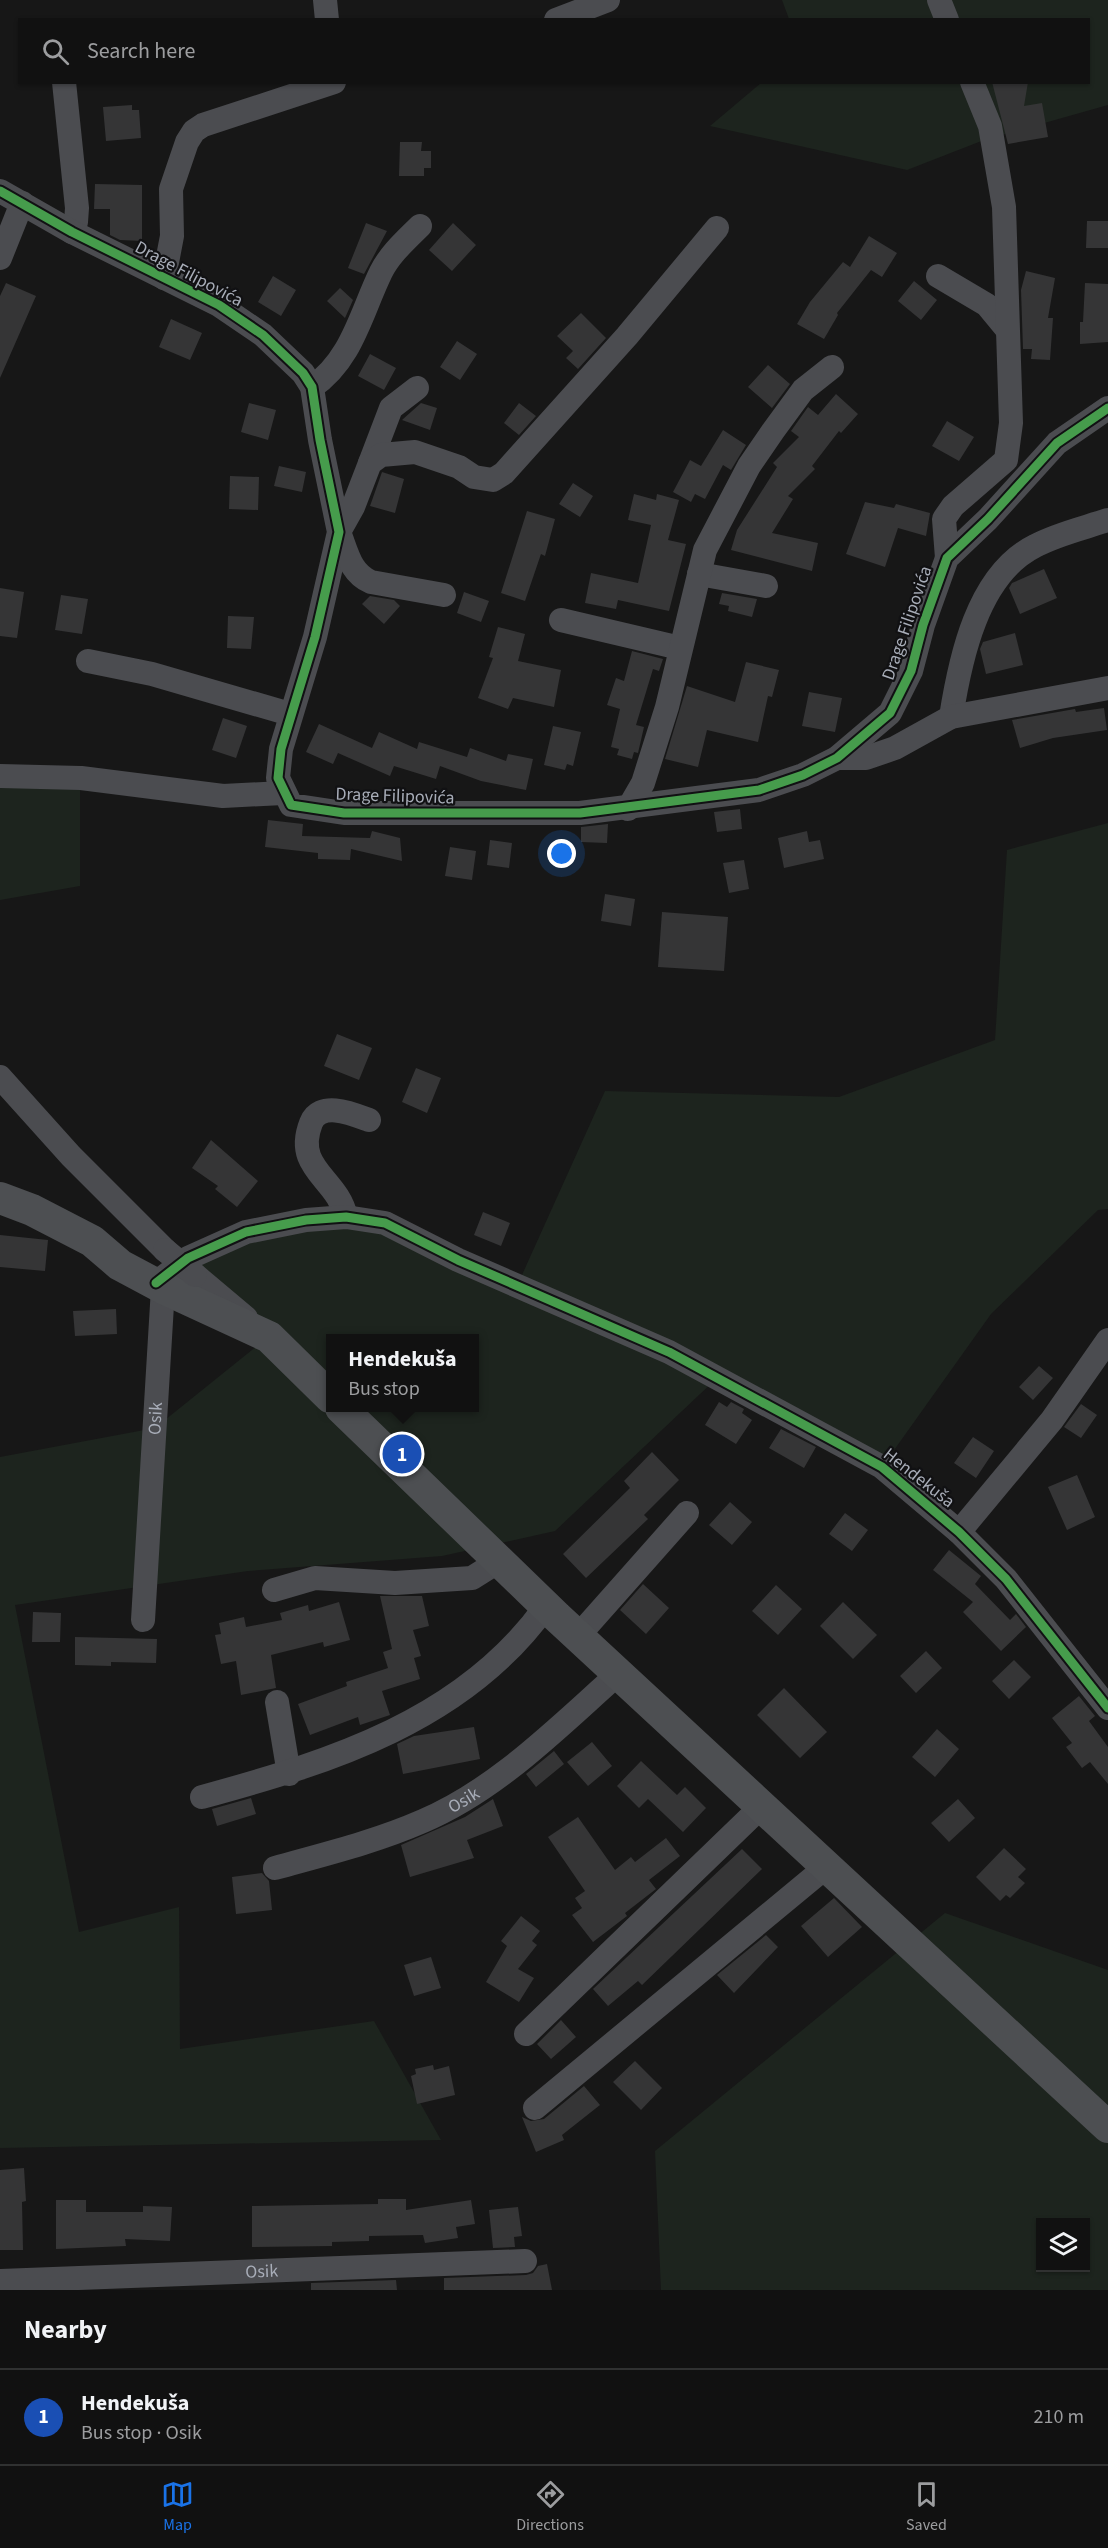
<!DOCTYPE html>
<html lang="en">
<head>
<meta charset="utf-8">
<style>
	body { margin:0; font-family:"Source Sans 3",sans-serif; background:#1a1a1a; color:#f1f3f6 }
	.controls { position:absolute; right:18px; bottom:18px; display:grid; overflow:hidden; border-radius:0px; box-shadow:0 2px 4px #0004 }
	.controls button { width:54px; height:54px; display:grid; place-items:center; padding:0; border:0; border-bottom:2px solid #303131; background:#111; color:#f1f3f6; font:30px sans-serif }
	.you { position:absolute; left:562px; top:854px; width:21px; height:21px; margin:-15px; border:4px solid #fff; border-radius:50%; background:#1a73e8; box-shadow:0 0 0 9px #1a73e833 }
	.badge { display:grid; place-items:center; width:39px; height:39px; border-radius:50%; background:#1a73e8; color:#fff; font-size:20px; font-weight:700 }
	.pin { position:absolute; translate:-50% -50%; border:3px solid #fff; box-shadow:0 2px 6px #0006 }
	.popup { position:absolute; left:326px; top:1334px; width:153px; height:78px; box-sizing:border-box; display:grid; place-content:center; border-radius:0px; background:#111; filter:drop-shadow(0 2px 4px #0005); font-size:20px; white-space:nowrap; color:#9c9d9f }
	.popup b { font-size:22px; color:#f1f3f6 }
	.popup::after { content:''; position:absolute; left:50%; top:100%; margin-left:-12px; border:12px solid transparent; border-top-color:#111 }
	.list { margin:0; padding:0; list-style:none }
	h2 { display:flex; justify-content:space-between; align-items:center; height:78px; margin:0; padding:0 24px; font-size:26px }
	h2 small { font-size:20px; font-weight:400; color:#9c9d9f }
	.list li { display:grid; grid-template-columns:39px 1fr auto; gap:18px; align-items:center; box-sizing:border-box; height:96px; padding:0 24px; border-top:2px solid #303131 }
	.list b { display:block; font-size:22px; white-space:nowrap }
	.list p { margin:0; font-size:20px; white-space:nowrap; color:#9c9d9f }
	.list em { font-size:20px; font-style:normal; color:#9c9d9f }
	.icon { flex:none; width:33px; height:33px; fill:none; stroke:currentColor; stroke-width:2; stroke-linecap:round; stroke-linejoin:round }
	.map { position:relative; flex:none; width:1108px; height:2290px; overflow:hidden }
	.search { position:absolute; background:#111; box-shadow:0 2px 4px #0004; left:18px; right:18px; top:18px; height:66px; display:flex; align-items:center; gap:15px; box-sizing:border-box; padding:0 21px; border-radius:0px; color:#9c9d9f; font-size:22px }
	.sheet { height:174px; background:#111 }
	nav { display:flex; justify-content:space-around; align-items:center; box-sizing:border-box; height:84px; border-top:2px solid #303131; background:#111; font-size:16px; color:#9c9d9f }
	nav a { display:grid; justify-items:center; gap:3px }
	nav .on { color:#1a73e8 }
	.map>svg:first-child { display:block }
	.green { fill:#1d241e; fill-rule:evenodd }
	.building { fill:#353536 }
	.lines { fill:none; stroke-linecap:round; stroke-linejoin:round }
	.minor { stroke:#4b4c50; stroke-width:24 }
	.major { stroke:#4d4f52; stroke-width:32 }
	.minor-bridge { stroke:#4b4c50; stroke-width:24 }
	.cycleway-casing { stroke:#111113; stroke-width:13 }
	.cycleway { stroke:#469c4c; stroke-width:9 }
	.labels { text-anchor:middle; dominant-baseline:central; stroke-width:4.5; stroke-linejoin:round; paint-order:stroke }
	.street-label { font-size:18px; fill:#a8adb8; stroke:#111113 }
</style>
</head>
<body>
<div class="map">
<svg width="1108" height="2290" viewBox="0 0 1108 2290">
	<rect width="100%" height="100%" fill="#171717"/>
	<path class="green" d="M782 0H1108V105L984 140 907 170 710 126 761 83 1088 82V20L789 19Z
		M80 783V886L0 900V786Z
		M1108 823V1209L1098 1210 991 1314 882 1467 717 1378 555 1531 442 1556 248 1571 15 1605 79 1932 179 1907 180 2049 374 2021 441 2140 0 2148V1457L155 1428 268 1337 188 1258 346 1217 517 1286 605 1091 839 1097 995 1040 1007 850ZM330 1338H474V1408H330Z
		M945 1913 1108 1970V2290H661L655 2151ZM1040 2222H1086V2268H1040Z"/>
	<path class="building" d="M992 82H1028L1024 106 1042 103 1048 137 1008 144Z
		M132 105V110H139L141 138 106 141 103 107Z
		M400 142H422L421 151H431V168H424V176H399Z
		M95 184 142 185V241L120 240 110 235V209H94Z
		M1087 221H1108V248H1086Z
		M366 223 387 231 364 274 348 268Z
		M453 223 476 245 452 271 429 250Z
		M869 236 897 253 882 277 871 270 837 313 838 315 824 339 797 324 810 302 843 262 850 267Z
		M1026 271 1055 278 1048 318H1053L1050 360 1031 359 1032 349H1023L1021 290Z
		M273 276 296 290 281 316 258 302Z
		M914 281 937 300 921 320 898 301Z
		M6 283 36 296 0 378V296Z
		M1085 283 1108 284V342L1080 344V322H1083Z
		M340 288 353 300 345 318 327 301Z
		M581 313 606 338 578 369 566 358 573 351 557 336Z
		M171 319 202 333 190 360 159 347Z
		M457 341 477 354 460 380 440 367Z
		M370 354 396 368 384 390 358 376Z
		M768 365 790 384 772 408 748 387Z
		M836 394 858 414 841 433 839 431 812 466 815 469 788 496 793 499 772 533 818 543 812 571 731 550 737 530 777 467 773 463 799 437 791 431 808 407 818 415Z
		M249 403 276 410 268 440 241 432Z
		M421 403 437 408 430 430 402 420Z
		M519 403 536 416 519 435 504 423Z
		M947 421 974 437 959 461 932 446Z
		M723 430 746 445 731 470 723 465 705 499 695 494 691 502 673 492 690 460 701 466Z
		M279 466 306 472 302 492 274 486Z
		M382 472 404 479 395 513 370 506Z
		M230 476 259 477 258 510 229 509Z
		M573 483 593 496 580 517 559 504Z
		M634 494 656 500 657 494 679 500 668 540 686 544 669 611 618 600 616 609 585 603 591 573 638 583 651 525 628 520Z
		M865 502 894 508 896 504 930 513 926 536 898 528 885 567 846 554Z
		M527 511 555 519 545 556 541 554 525 601 501 593Z
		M1044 569 1057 598 1020 614 1009 588 1012 583Z
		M0 588 24 592 17 638 0 636Z
		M464 592 489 601 481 622 457 613Z
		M722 593 757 599 752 617 728 611 729 606 719 604Z
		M61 595 88 599 82 634 55 630Z
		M370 596 394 600 400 606 384 624 362 604Z
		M228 616 254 617 251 649 227 648Z
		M498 627 525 634 518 661 561 670 554 707 513 698 508 709 478 698 493 658 489 657Z
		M1015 633 1023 665 986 674 980 649 983 642Z
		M632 651 663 659 659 671 653 669 636 725 644 727 638 753 634 752 632 759 617 755 619 749 611 747 620 709 607 705 616 678 624 681Z
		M746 662 779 670 772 697 768 696 758 742 707 730 698 767 665 759 687 686 735 702Z
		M809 692 842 698 835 732 802 726Z
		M1104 708 1107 730 1053 738 1020 748 1012 720 1075 709 1076 712Z
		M223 718 247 726 236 758 212 750Z
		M319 724 372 748 379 732 417 749 419 742 467 757 470 748 506 761 508 754 533 759 526 790 481 781 440 766 436 779 394 766 390 776 338 753 333 764 306 752Z
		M553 726 581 732 573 766 567 764 565 770 544 765Z
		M740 809 742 829 717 832 714 812Z
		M268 820 303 824 302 836 370 838 372 831 400 838 402 861 351 849 350 860 318 859V853L265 847Z
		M608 824 607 843 581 842V827Z
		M807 831 809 842 820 840 824 859 784 868 778 838Z
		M490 840 512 843 509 868 487 865Z
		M450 847 476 851 472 880 445 876Z
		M744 860 749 889 729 893 723 863Z
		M605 894 635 899 631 926 601 921Z
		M662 912 728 917 724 971 658 967Z
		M337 1034 372 1048 359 1080 324 1066Z
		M416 1068 441 1078 427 1113 402 1102Z
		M211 1140 258 1181 237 1207 215 1189 218 1186 192 1168Z
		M483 1212 510 1223 501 1246 474 1235Z
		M0 1235 48 1240 45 1271 0 1267Z
		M116 1309 117 1334 75 1336 73 1311Z
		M1039 1366 1053 1378 1033 1400 1019 1387Z
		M719 1402 727 1407 731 1402 744 1409 742 1413 752 1420 736 1444 705 1425Z
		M1081 1404 1097 1415 1081 1438 1064 1427Z
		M781 1429 816 1447 804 1468 769 1448Z
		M973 1437 994 1451 976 1478 954 1463Z
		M652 1452 679 1480 644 1515 648 1519 586 1578 563 1554 630 1488 624 1481Z
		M1077 1475 1095 1517 1067 1530 1048 1487Z
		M730 1502 752 1522 732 1545 709 1525Z
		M845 1513 868 1530 852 1551 829 1534Z
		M949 1550 981 1576 975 1584 1010 1620 1016 1614 1026 1627 1001 1651 963 1612 973 1602 933 1570Z
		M643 1584 669 1608 646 1634 620 1610Z
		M776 1585 802 1609 778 1635 752 1611Z
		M380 1596H422L429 1626 413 1630 421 1656 414 1658 420 1679 382 1691 390 1715 360 1725 358 1717 310 1735 298 1704 347 1686 346 1682 388 1668 383 1652 392 1649Z
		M339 1602 350 1640 324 1647 323 1642 271 1655 276 1688 241 1695 236 1661 221 1664 215 1635 221 1634 219 1623 244 1617 246 1627 282 1620 280 1613 308 1605 309 1611Z
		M843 1602 877 1635 853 1659 820 1626Z
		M33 1612 61 1613 60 1642H32Z
		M75 1637 157 1639 156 1663 111 1662V1666L75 1665Z
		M926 1651 942 1668 916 1693 900 1676Z
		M1014 1660 1031 1677 1009 1699 992 1681Z
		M784 1688 827 1732 800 1758 757 1715Z
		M1079 1696 1095 1716 1089 1721 1108 1747V1784L1090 1762 1082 1768 1066 1747 1072 1743 1052 1718Z
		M474 1727 480 1759 403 1774 397 1744 414 1736Z
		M937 1729 959 1749 935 1777 912 1757Z
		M592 1742 612 1766 588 1786 567 1762Z
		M554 1751 564 1764 536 1787 526 1774Z
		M641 1761 677 1795 685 1787 706 1808 683 1832 648 1799 639 1808 617 1786Z
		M251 1798 256 1814 217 1826 212 1809Z
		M493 1799 503 1826 467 1840 474 1858 410 1877 401 1845 465 1817Z
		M958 1799 975 1818 949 1842 931 1823Z
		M578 1817 615 1870 631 1857 635 1862 666 1838 680 1856 649 1880 656 1889 625 1913 627 1916 593 1942 572 1915 582 1908 575 1898 585 1891 548 1837Z
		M1004 1848 1026 1869 1018 1877 1025 1883 1010 1898 1006 1895 1000 1901 976 1877Z
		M742 1849 762 1869 642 1985 638 1981 608 2006 593 1989Z
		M262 1873 269 1881 272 1910 236 1914 232 1877Z
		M834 1898 862 1927 828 1957 801 1926Z
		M521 1916 540 1931 532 1941 537 1945 518 1969 534 1978 519 2002 486 1982 507 1946 501 1941Z
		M766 1935 778 1947 734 1993 717 1975Z
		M431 1957 441 1988 414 1996 404 1965Z
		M561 2020 576 2037 551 2059 537 2044Z
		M635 2061 662 2088 641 2110 613 2082Z
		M433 2065 434 2070 449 2066 455 2095 417 2104 411 2076 416 2074 415 2069Z
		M584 2086 600 2105 562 2135 564 2140 536 2152 522 2117 531 2121 544 2119Z
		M24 2168 26 2201 22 2202 23 2250H0V2170Z
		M378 2199H406V2210L471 2200 475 2224 456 2227 458 2238 425 2243 423 2235 369 2236V2241L332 2242V2246L252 2247V2206L378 2204Z
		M56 2200H86V2212H143V2206L172 2207 170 2241 125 2239 126 2246 56 2249Z
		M518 2207 522 2236 514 2237 515 2247 493 2248 489 2210Z
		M547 2264 552 2290H444V2278L526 2275 533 2273 538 2266Z
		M396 2280 397 2290H311V2283Z"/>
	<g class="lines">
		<g class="minor">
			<path d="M325 0 327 20"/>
			<path d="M939 0 947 20"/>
			<path d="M556 20 608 0"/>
			<path d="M64 82 77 208 76 222 72 232"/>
			<path d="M0 191 72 232 219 305 263 335 303 373 312 387 320 440 339 532 315 637 281 749 278 778 291 805 344 813H580L759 790 803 775 837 758 890 713 911 671 923 625 947 558 988 519 1057 443 1108 408"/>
			<path d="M0 258 22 203"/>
			<path d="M938 276 987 305 1006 328"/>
			<path d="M164 278 172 236 171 189 187 142 194 131 203 125 334 82"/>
			<path d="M312 387C352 360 361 313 381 272 390 254 406 240 420 226"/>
			<path d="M370 463 391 408 417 388"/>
			<path d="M947 558 944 519 953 506 1006 460 1011 423 1004 207 990 126 972 82"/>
			<path d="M699 574 766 586"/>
			<path d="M444 595 371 582C350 573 347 552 339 532L353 507 370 463 381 455 415 452 459 467 474 477 493 480 504 473 627 336 717 228"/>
			<path d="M561 620 680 648"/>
			<path d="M88 661 152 674 290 714"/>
			<path d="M951 717C960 660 977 575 1035 546 1057 534 1084 528 1108 520"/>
			<path d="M837 758H866L895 748 951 717 1108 688"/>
			<path d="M0 776 81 778 223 796 283 793"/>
			<path d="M628 809 643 783 667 707 705 550 749 466 773 431 803 390 832 367"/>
			<path d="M0 1077 71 1156 165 1250"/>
			<path d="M346 1217C338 1178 293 1169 311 1123 320 1100 353 1114 369 1120"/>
			<path d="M195 1275 246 1318"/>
			<path d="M156 1283 188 1258 246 1232 306 1220 346 1217 385 1223 458 1260 669 1352 882 1467 959 1532 1006 1579 1108 1708"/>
			<path d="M959 1532 1052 1420 1108 1340"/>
			<path d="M274 1590 315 1578 395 1583 472 1578 499 1561"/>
			<path id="s1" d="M143 1620 163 1288"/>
			<path d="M578 1636 687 1513"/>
			<path d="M277 1702 289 1774"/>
			<path d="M202 1797C331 1762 465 1720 546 1606"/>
			<path id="s2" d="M275 1868C325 1854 375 1842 423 1821 498 1789 558 1727 618 1674"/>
			<path d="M526 2034 761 1807"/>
			<path d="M535 2108 826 1867"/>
			<path id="s3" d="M0 2281 525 2261"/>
		</g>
		<path class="major" d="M0 1198 32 1210 92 1241 120 1265 163 1288 269 1337 330 1397
			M341 1408 557 1617 1108 2127"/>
		<path class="minor-bridge" d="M165 1250 195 1275"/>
		<defs>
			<path id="cycleway" d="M0 191 72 232 219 305 263 335 303 373 312 387 320 440 339 532 315 637 281 749 278 778 291 805 344 813H580L759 790 803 775 837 758 890 713 911 671 923 625 947 558 988 519 1057 443 1108 408
				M156 1283 188 1258 246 1232 306 1220 346 1217 385 1223 458 1260 669 1352 882 1467 959 1532 1006 1579 1108 1708"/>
		</defs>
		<use href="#cycleway" class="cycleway-casing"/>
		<use href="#cycleway" class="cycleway"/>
	</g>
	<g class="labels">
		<g class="street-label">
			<text transform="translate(189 274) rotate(28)">Drage Filipovića</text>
			<text transform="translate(907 623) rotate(-71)">Drage Filipovića</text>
			<text transform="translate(395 796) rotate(2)">Drage Filipovića</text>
			<text stroke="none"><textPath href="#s1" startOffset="202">Osik</textPath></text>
			<text transform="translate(919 1478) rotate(38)">Hendekuša</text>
			<text stroke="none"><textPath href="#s2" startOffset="201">Osik</textPath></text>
			<text stroke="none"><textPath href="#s3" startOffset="262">Osik</textPath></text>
		</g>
	</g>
</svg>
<div class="controls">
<button><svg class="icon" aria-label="layers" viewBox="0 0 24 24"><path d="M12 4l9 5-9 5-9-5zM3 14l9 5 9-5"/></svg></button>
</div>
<div class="you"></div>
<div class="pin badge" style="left:402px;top:1454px;background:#1a4fb4">1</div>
<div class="popup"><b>Hendekuša</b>Bus stop</div>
<div class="search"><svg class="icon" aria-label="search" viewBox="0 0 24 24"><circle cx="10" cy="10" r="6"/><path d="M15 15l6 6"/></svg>Search here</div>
</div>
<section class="sheet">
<h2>Nearby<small></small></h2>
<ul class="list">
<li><span class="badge" style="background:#1a4fb4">1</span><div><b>Hendekuša</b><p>Bus stop · Osik</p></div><em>210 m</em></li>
</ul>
</section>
<nav>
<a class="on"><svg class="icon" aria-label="map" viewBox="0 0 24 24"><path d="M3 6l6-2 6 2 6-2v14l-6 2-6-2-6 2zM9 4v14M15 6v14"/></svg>Map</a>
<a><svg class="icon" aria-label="directions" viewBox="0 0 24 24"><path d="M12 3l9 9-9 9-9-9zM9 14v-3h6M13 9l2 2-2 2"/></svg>Directions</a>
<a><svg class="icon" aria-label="saved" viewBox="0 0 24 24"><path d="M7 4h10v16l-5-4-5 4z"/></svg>Saved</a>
</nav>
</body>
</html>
